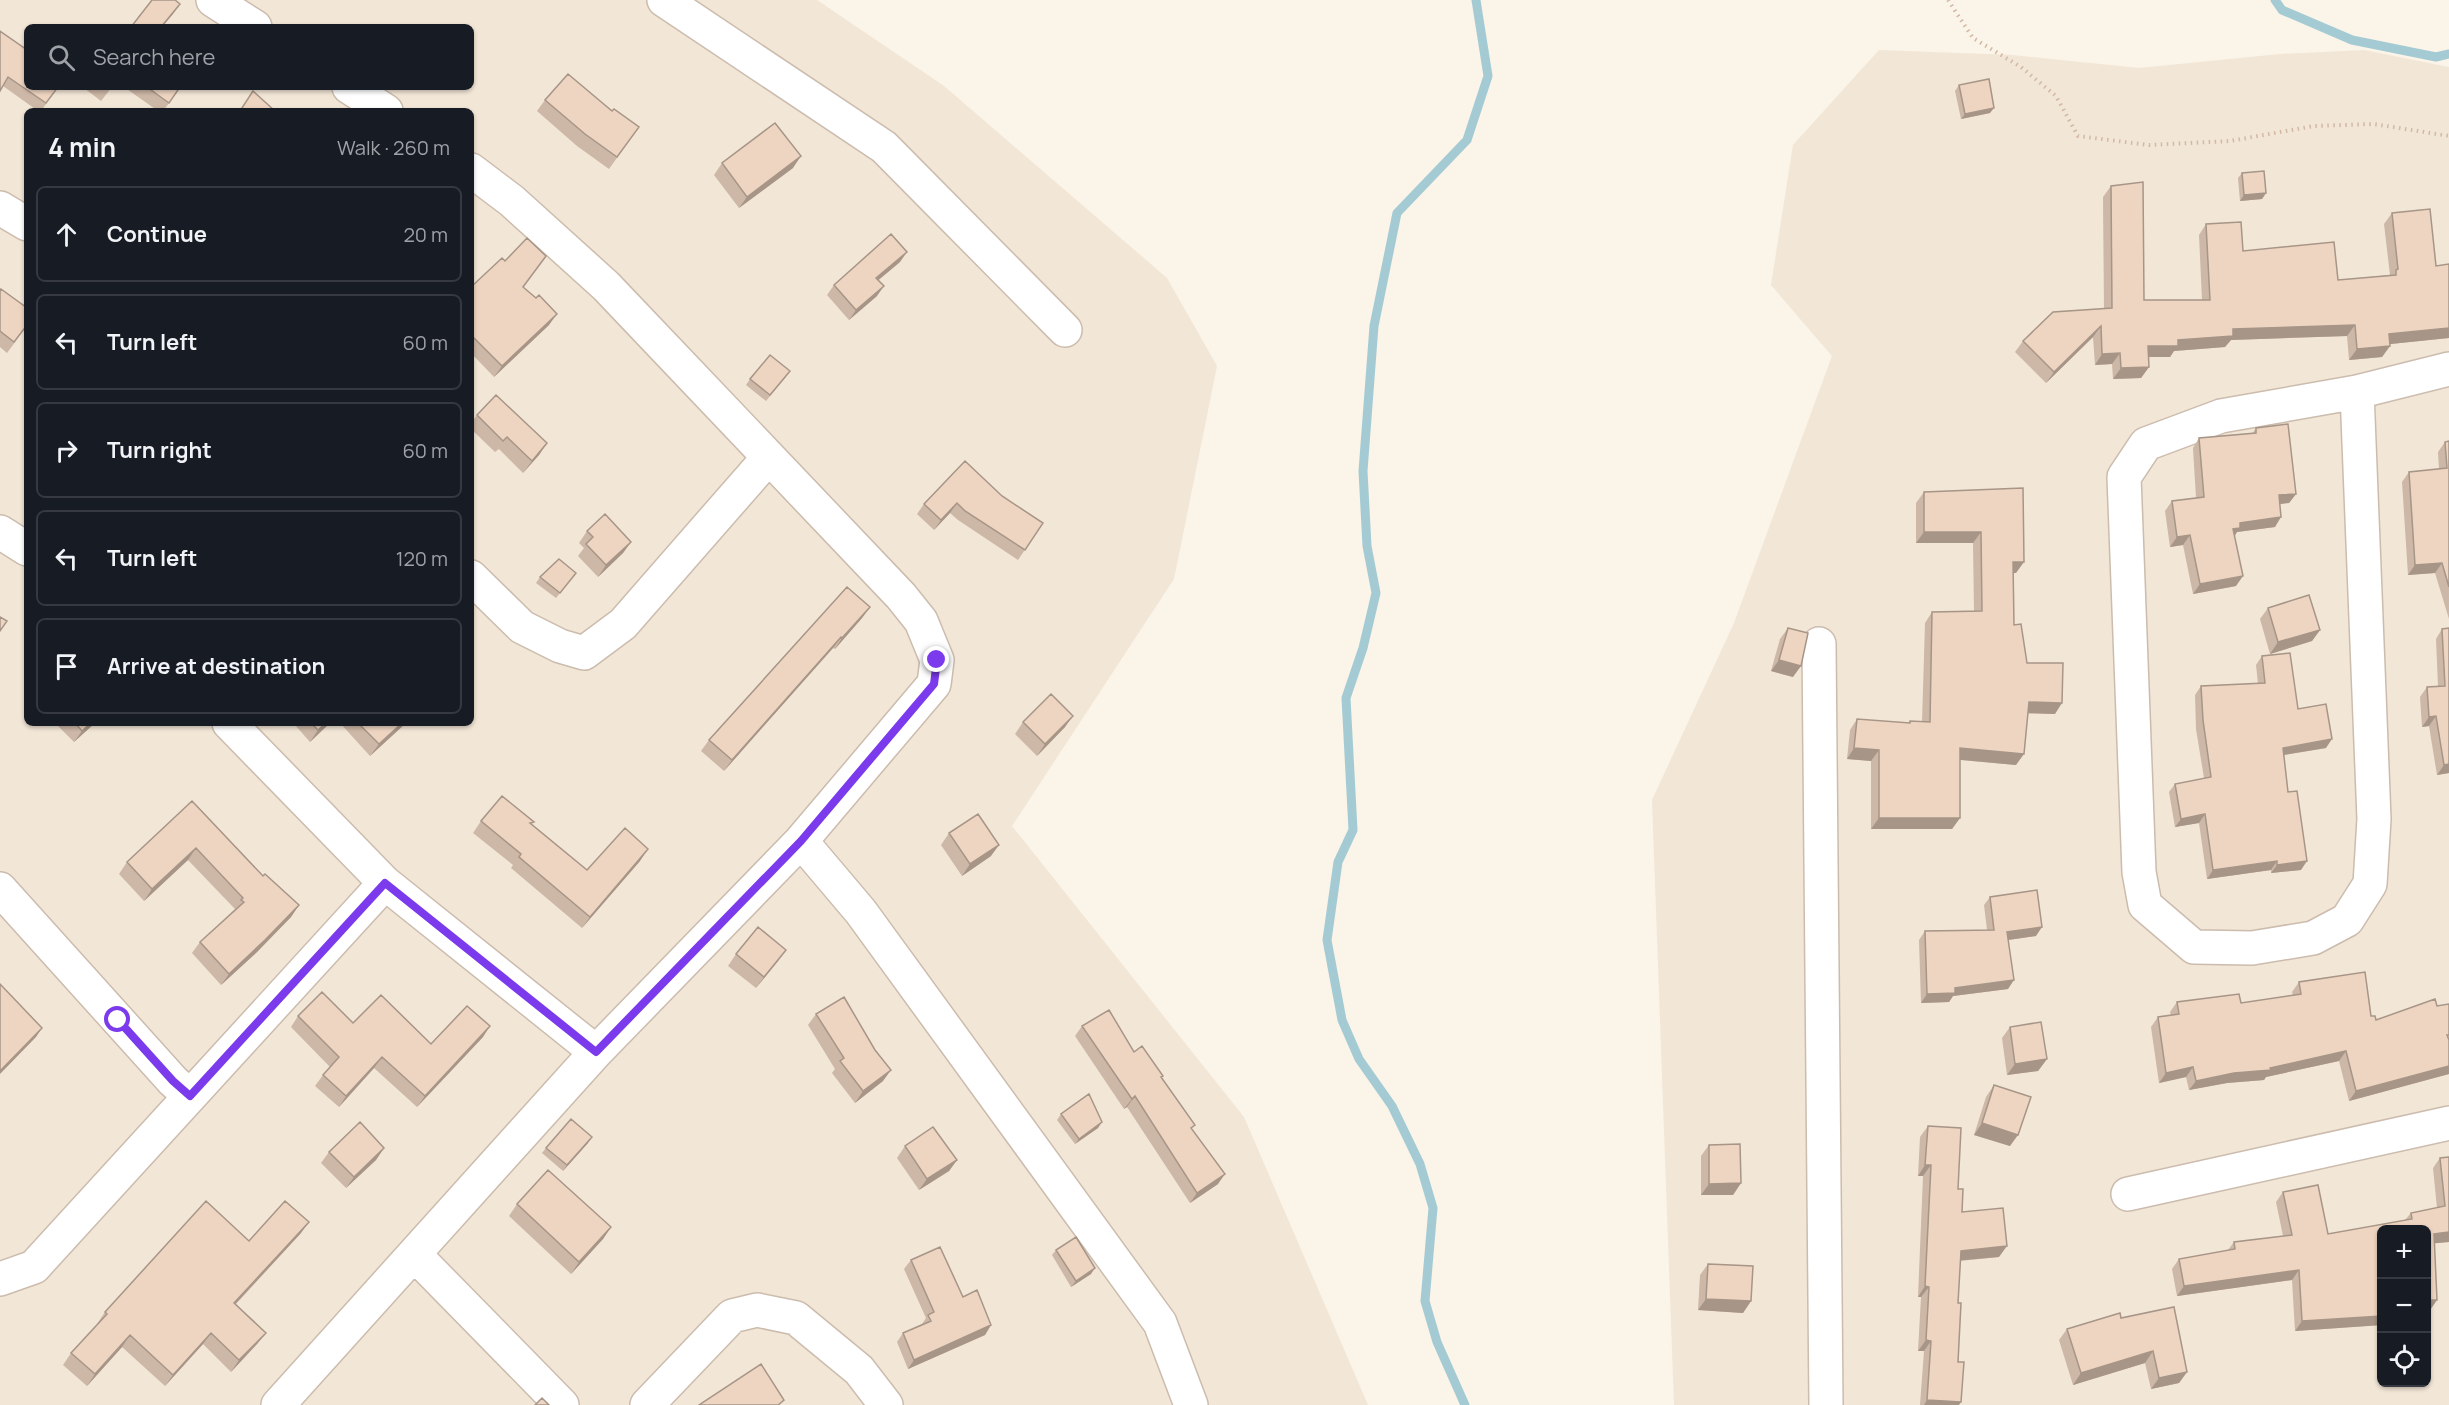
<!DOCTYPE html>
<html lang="en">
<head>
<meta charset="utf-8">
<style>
	body { margin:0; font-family:Manrope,sans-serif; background:#242831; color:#f1f3f6 }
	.controls { position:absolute; right:18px; bottom:18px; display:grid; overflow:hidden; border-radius:9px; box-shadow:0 2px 4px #0004 }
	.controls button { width:54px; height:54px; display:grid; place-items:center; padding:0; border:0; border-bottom:2px solid #363941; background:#171b24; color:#f1f3f6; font:30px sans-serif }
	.stop { position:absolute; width:18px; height:18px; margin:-14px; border:4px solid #7c3aed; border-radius:50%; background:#fff }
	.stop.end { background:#7c3aed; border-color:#fff; box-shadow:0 2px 6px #0008 }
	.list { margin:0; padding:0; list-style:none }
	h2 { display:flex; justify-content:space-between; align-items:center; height:78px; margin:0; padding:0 24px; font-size:26px }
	h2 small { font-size:20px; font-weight:400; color:#9ea1a6 }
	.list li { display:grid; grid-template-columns:39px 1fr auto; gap:18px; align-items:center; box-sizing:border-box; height:96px; margin:0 12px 12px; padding:0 12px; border:2px solid #363941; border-radius:9px }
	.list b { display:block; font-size:22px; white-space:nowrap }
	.list em { font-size:20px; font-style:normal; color:#9ea1a6 }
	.icon { flex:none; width:33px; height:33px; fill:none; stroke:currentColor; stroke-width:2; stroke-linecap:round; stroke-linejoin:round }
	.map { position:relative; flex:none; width:2449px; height:1405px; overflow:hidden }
	.search { position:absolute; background:#171b24; box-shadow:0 2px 4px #0004; left:24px; top:24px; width:450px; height:66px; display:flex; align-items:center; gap:15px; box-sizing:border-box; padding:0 21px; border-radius:9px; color:#9ea1a6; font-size:22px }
	.panel { position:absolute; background:#171b24; box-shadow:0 2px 4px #0004; left:24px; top:108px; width:450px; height:618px; border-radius:9px }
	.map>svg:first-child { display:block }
	.residential { fill:#f2e6d6; fill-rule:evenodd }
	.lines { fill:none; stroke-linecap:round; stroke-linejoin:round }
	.stream { stroke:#a4cbd4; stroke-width:9 }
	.minor-casing { stroke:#ccbcae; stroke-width:36 }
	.path { stroke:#d3b8a4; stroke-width:4; stroke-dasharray:1.5 4.5; stroke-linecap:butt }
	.minor { stroke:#fff; stroke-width:33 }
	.wall { fill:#cdb7a6 }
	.shaded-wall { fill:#a79587 }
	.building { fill:#eed5c1; stroke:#a79587; stroke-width:1.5 }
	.route { stroke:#7c3aed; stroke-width:8 }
</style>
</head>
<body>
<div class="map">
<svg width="2449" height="1405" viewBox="0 0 2449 1405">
	<rect width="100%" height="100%" fill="#fbf4e8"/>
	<path class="residential" d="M0 0H817L944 86 1167 278 1217 366 1174 579 1012 826 1244 1117 1368 1405H0ZM27 27H471V87H27ZM27 111H471V723H27Z
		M1879 50 2013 55 2139 68 2280 54 2364 50 2449 67V1405H1674L1652 800 1734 623 1832 356 1771 285 1793 145ZM2382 1230H2426V1382H2382Z"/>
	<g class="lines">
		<path class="stream" d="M2275 0 2282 10 2352 40 2436 57 2449 54
			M1465 1405 1437 1342 1425 1301 1433 1208 1420 1164 1392 1106 1359 1059 1342 1020 1327 940 1338 862 1353 830 1346 698 1363 648 1376 593 1367 546 1363 471 1374 326 1397 213 1467 140 1488 76 1476 0"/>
		<defs>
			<path id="minor" d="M213 0 255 27
				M664 0 884 147 1065 330
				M349 87 386 111
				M0 208 27 224
				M2357 392 2374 819 2370 884 2347 920 2313 938 2252 948 2194 947 2145 905 2139 872 2124 477 2146 444 2221 416 2357 392 2449 369
				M0 532 27 549
				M471 577 522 627 560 646 584 653 623 624 768 458
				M1819 644 1826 1405
				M229 723 385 883
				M801 841 861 912 1160 1323 1191 1405
				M0 889 173 1081 190 1096
				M2128 1194 2449 1123
				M415 1255 562 1405
				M0 1279 34 1267 385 883 596 1052
				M278 1405 596 1052 801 841 934 684 937 660 921 621 901 596 606 286 512 201 471 170
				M647 1405 732 1316 757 1310 796 1318 859 1370 886 1405"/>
		</defs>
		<use href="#minor" class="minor-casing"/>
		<path class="path" d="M1948 0 1973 38 2021 67 2056 96 2078 136 2149 145 2230 141 2314 126 2374 124 2449 136"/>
		<use href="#minor" class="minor"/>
	</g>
	<path class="wall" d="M0 31 58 87 41 111H38L3 86Z
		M1959 85 1990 113 1961 119 1955 91Z
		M85 87H112L101 101 84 88Z
		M124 87H181L163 111H158Z
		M545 100 612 111 639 127 609 169 577 146 537 111Z
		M722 163 793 168 739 208 714 175Z
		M2242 173 2266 193 2262 199 2240 201 2238 178Z
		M2111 186 2144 300H2202L2199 235 2206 224 2243 251 2338 280 2390 275 2384 224 2392 213 2436 266 2449 264V338L2390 344V346L2382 357 2349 360 2347 336 2231 340 2225 347 2174 351 2170 357H2149V367L2141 378 2113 379 2112 364 2095 365 2093 337 2046 383 2015 352 2023 341 2104 309 2103 197Z
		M900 262 878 280 877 296 849 320 827 295 834 285Z
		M471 287H523L549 325 494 377 471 353Z
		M0 291 27 308V326L7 353 0 347Z
		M786 377 766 401 746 385 750 379Z
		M477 415 547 443 539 455 523 473 499 449 495 452 471 429V423Z
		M2256 428 2296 494 2289 503 2280 504 2275 527 2237 532 2235 536 2236 586 2193 594 2183 545 2170 547 2165 511 2172 501 2196 498 2193 448 2199 438 2252 434Z
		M2449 441V619L2435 573 2408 575 2402 482 2409 472 2439 469 2438 452 2445 442Z
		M2023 488 2016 573H2013L2014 625 2027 663 2055 714 2028 713 2016 765 1960 760V818L1952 829H1871V761L1847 759 1850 730 1857 719 1908 723 1910 721 1922 722 1925 623 1932 612 1974 611 1973 543H1916V503L1924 492Z
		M1002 496 1043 523 1018 560 958 520 950 513 934 530 917 514 924 504Z
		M587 531 631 542 623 553 598 577 578 556 584 548 579 543Z
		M576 573 556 598 536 583 540 577Z
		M870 607 862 618 835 649 833 648 724 771 701 751 709 740Z
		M2268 608 2320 630 2312 641 2270 654 2260 619Z
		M1788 628 1793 677 1771 671 1780 639Z
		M2442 629 2449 773 2437 775 2429 726 2422 727 2420 697 2427 687 2438 686 2436 639Z
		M2262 656 2326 748 2284 755 2288 792 2301 870 2271 873V870L2207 879 2199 823 2175 827 2169 792 2175 784 2204 778 2196 729 2195 695 2201 686 2258 684 2256 665Z
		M1023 722 1065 727 1037 756 1015 734Z
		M55 723H95L74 742Z
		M296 723H330L310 742 295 725Z
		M340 723H406L370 756Z
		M192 801 263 876 299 905 291 917 257 952 221 985 192 953 200 942 233 911 235 909 188 860 144 901 119 874 127 862Z
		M481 821 534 822 531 825 587 870 640 861 582 928 511 868 513 865 473 833Z
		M949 833 991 856 962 876 941 845Z
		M1990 897 2036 936 2008 940V989L1953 996 1949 1002 1921 1003 1919 940 1925 931 1987 930 1984 905Z
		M736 954 778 961 756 988 728 966Z
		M2299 982 2371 1016 2376 1020 2449 1004V1074L2349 1101 2339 1061 2266 1077 2264 1080 2227 1083 2189 1090 2186 1077 2159 1083 2151 1027 2158 1017 2171 1015 2170 1012 2177 1002 2241 1003 2293 995 2292 992Z
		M816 1014 883 1081 855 1103 832 1073 835 1069 808 1025Z
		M298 1016 353 1023 431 1044 483 1037 417 1107 374 1068 339 1107 315 1086 323 1075 330 1067 291 1027Z
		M1082 1026 1134 1052 1162 1078 1218 1184 1190 1203 1127 1107 1124 1109 1075 1036Z
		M2010 1027 2047 1059 2038 1071 2007 1075 2002 1038Z
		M1994 1085 2010 1146 1974 1135 1986 1097Z
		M1061 1114 1098 1128 1075 1144 1057 1120Z
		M1928 1126 1958 1189 1962 1212 1999 1257 1960 1261 1958 1303 1959 1405H1920L1924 1351H1918L1921 1297H1918L1923 1176H1918L1920 1137Z
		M588 1143 563 1171 542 1153 546 1148Z
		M1709 1145 1741 1183 1733 1195H1701V1156Z
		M905 1146 957 1160 949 1171 919 1190 897 1158Z
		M384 1148 376 1160 346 1188 321 1163 329 1152Z
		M2449 1157V1242L2434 1243 2437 1300 2430 1310H2427V1230H2382V1325L2295 1331 2292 1280 2177 1296 2172 1269 2179 1259 2228 1250 2234 1242 2283 1236 2276 1202 2283 1192 2328 1234 2405 1220 2411 1213 2437 1208 2433 1168 2440 1158Z
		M517 1204 611 1227 603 1239 571 1274 509 1216Z
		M301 1233 236 1304 266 1333 257 1344 231 1372 203 1344 165 1386 122 1347 87 1386 63 1365 71 1353 98 1325 97 1324 105 1312 249 1241Z
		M1056 1250 1091 1274 1071 1287 1052 1255Z
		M911 1260 991 1325 985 1335 908 1369 897 1342 903 1333 922 1324 926 1318 904 1269Z
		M1708 1264 1751 1301 1743 1313 1698 1310 1700 1275Z
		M2121 1318 2187 1372 2179 1383 2151 1389 2145 1363 2073 1385 2059 1340 2067 1329Z"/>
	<path class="shaded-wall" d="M180 4 173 14 162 27H161Z
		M1994 108 1990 113 1961 119 1965 114Z
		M801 156 793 168 739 208 747 197Z
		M2266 193 2262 199 2240 201 2244 195Z
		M907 252 900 262 869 288 876 278Z
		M884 286 877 296 849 320 856 310Z
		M557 314 549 325 494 377 502 366Z
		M2355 325 2347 336 2231 340 2225 347 2174 351 2170 357H2140L2148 346 2233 329Z
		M2101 326 2093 337 2046 383 2054 372Z
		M2449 328V338L2381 345 2389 334Z
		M2390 346 2382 357 2349 360 2357 349Z
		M2120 353 2112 364 2095 365 2102 354Z
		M2149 367 2141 378 2113 379 2121 368Z
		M547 443 539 455 523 473 532 461Z
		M2296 494 2289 503 2272 505 2279 495Z
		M957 503 950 513 934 530 941 520Z
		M2281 517 2275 527 2237 532 2233 538V529L2240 523Z
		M1924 532H1981L1973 543H1916Z
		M2190 535 2183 545 2170 547 2177 537Z
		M631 542 623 553 598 577 606 565Z
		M2013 562H2024L2016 573H2005Z
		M2442 563 2435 573 2408 575 2415 565Z
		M2243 576 2236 586 2193 594 2200 584Z
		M870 607 862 618 835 649 842 638Z
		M2320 630 2312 641 2270 654 2278 642Z
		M841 637 833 648 724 771 732 760Z
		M1779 660 1801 666 1793 677 1771 671Z
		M2029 702 2062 703 2055 714 2021 713Z
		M1073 716 1065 727 1037 756 1045 744Z
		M2436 716 2429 726 2422 727 2429 717Z
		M91 723H95L74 742 82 731Z
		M326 723H330L310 742 318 730Z
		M402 723H406L370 756 379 744Z
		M2332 739 2326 748 2277 756 2283 748Z
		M1854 748 1879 750 1871 761 1847 759Z
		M1960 748 2024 754 2016 765 1952 759Z
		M2449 764V773L2437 775 2444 765Z
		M2205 814 2199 823 2175 827 2181 819Z
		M1879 818H1960L1952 829H1871Z
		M999 845 991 856 962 876 970 864Z
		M196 848 188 860 144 901 152 889Z
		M648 849 640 861 582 928 590 917Z
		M2277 861 2271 870 2207 879 2213 870Z
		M2307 861 2301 870 2271 873 2277 865Z
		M299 905 291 917 257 952 221 985 229 974Z
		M2042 927 2036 936 2001 941 2007 932Z
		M786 950 778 961 756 988 764 977Z
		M2014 980 2008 989 1953 996 1949 1002 1921 1003 1927 994 1955 988Z
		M490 1026 483 1037 417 1107 425 1096Z
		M42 1028 36 1037 0 1074V1071Z
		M2346 1051 2339 1061 2266 1077 2264 1080 2227 1083 2189 1090 2196 1081 2234 1073 2270 1068Z
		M382 1057 374 1068 339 1107 346 1096Z
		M2047 1059 2038 1071 2007 1075 2015 1064Z
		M2449 1066V1074L2349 1101 2356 1091Z
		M2193 1067 2186 1077 2159 1083 2166 1073Z
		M891 1070 883 1081 855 1103 863 1091Z
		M1135 1096 1127 1107 1124 1109 1132 1099Z
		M1102 1122 1098 1128 1075 1144 1079 1139Z
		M1982 1123 2018 1135 2010 1146 1974 1135Z
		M592 1137 588 1143 563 1171 567 1165Z
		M384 1148 376 1160 346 1188 354 1177Z
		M957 1160 949 1171 919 1190 927 1179Z
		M1925 1165H1931L1923 1176H1918Z
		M1225 1174 1218 1184 1190 1203 1197 1193Z
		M1741 1183 1733 1195H1701L1709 1184Z
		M309 1222 301 1233 226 1314 234 1303Z
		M611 1227 603 1239 571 1274 579 1262Z
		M2449 1232V1242L2427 1244 2434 1234Z
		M2007 1246 1999 1257 1953 1261 1961 1251Z
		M1095 1268 1091 1274 1071 1287 1076 1281Z
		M2299 1270 2292 1280 2177 1296 2184 1286Z
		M1925 1286 1929 1287 1921 1297H1918Z
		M1706 1299 1751 1301 1743 1313 1698 1310Z
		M2427 1300H2437L2430 1310H2427Z
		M2382 1316V1325L2295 1331 2302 1321Z
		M991 1325 985 1335 908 1369 914 1360Z
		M211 1333 203 1344 165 1386 173 1375Z
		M266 1333 257 1344 231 1372 239 1360Z
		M130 1335 122 1347 87 1386 95 1374Z
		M1926 1340 1931 1341 1924 1351H1918Z
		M2153 1351 2145 1363 2073 1385 2081 1373Z
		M2187 1372 2179 1383 2151 1389 2159 1378Z
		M1927 1400 1961 1402 1959 1405H1924Z"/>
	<path class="building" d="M152 0H175L180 4 161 27H131Z
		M0 31 27 50V87H58L46 103 8 77 0 91Z
		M568 74 612 111 614 109 639 127 617 157 585 134 545 100Z
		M1989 79 1994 108 1965 114 1959 85Z
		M147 87H180L169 103Z
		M253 91 275 111H240Z
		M775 123 801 156 747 197 722 163Z
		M2264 171 2266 193 2244 195 2242 173Z
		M2143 182 2144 300H2210L2206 224 2241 222 2243 251 2334 242 2338 280 2396 275V270L2398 269 2392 213 2430 209 2436 266 2449 264V328L2389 334 2390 346 2357 349 2355 325 2233 329V336L2178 340V346H2148L2149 367 2121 368 2120 353 2102 354 2101 326 2054 372 2023 341 2053 312 2112 308 2111 186Z
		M891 234 907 252 876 278 884 286 856 310 834 285Z
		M527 238 546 256 523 287 536 298 539 295 557 314 502 366 471 335V287L502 258 505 261Z
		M1 289 27 308V325L14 342 0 331V291Z
		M770 355 790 371 770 395 750 379Z
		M496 395 547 443 532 461 507 437 503 441 477 415Z
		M2288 424 2296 494 2279 495 2281 517 2240 523V528L2233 529 2243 576 2200 584 2190 535 2177 537 2172 501 2204 497 2199 438 2256 433V428Z
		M2449 441V587L2442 563 2415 565 2409 472 2447 468 2445 442Z
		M965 461 1002 496 1043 523 1025 550 965 511 957 503 941 520 924 504Z
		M2023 488 2024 562H2013L2014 625 2021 624 2027 663H2063L2062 703 2029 702 2024 754 1960 748V818H1879V750L1854 748 1857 719 1910 723V721L1930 722 1932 612 1982 611 1981 532H1924V492Z
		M605 514 631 542 606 565 586 544 593 537 587 531Z
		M559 559 576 573 560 593 540 577Z
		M847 587 870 607 842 638 841 637 732 760 709 740Z
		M2309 595 2320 630 2278 642 2268 608Z
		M0 617 7 621 0 631Z
		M1788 628 1808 633 1801 666 1779 660Z
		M2449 628V764L2444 765 2436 716 2429 717 2427 687 2445 686 2442 629Z
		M2290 653 2298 709 2326 704 2332 739 2283 748 2288 792 2297 791 2307 861 2277 865V861L2213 870 2205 814 2181 819 2175 784 2211 777 2203 720 2201 686 2265 683 2262 656Z
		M1051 694 1073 716 1045 744 1023 722Z
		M75 723H91L82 731Z
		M311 723H326L318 730Z
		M358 723H402L379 744Z
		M502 796 534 822 530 823 587 870 625 828 648 849 590 917 519 857 521 854 481 821Z
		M192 801 263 876 265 874 299 905 265 940 229 974 200 942 244 902 241 900 243 898 196 848 152 889 127 862Z
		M978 814 999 845 970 864 949 833Z
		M2037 890 2042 927 2007 932 2014 980 1955 988V993L1927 994 1925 931 1994 930 1990 897Z
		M758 927 786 950 764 977 736 954Z
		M2365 972 2371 1016H2375L2376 1020 2435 999 2437 1006 2449 1004V1035H2447L2449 1040V1066L2356 1091 2346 1051 2270 1068 2271 1070 2234 1073 2196 1081 2193 1067 2166 1073 2158 1017 2179 1014 2177 1002 2239 994 2241 1003 2301 994 2299 982Z
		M0 984 42 1028 0 1071Z
		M322 992 353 1023 381 995 431 1044 467 1006 490 1026 425 1096 382 1057 346 1096 323 1075 339 1057 298 1016Z
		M844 997 875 1050 891 1070 863 1091 840 1061 844 1058 816 1014Z
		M1109 1010 1134 1052 1142 1046 1163 1076 1161 1077 1195 1125 1191 1128 1225 1174 1197 1193 1135 1096 1132 1099 1082 1026Z
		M2041 1022 2047 1059 2015 1064 2010 1027Z
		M1994 1085 2031 1097 2018 1135 1982 1123Z
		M1089 1094 1102 1122 1079 1139 1061 1114Z
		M571 1119 592 1137 567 1165 546 1148Z
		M360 1122 384 1148 354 1177 329 1152Z
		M1928 1126 1961 1128 1958 1189H1963L1962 1212 2003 1208 2007 1246 1961 1251 1958 1303H1961L1958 1362H1964L1961 1402 1927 1400 1931 1341 1926 1340 1929 1287 1925 1286 1931 1165H1925Z
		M933 1127 957 1160 927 1179 905 1146Z
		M1740 1144 1741 1183 1709 1184V1145Z
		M2449 1157V1232L2434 1234 2437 1300H2427V1230H2382V1316L2302 1321 2299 1270 2184 1286 2179 1259 2235 1249 2234 1242 2292 1235 2283 1192 2318 1185 2328 1234 2412 1219 2411 1213 2445 1206 2440 1158Z
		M548 1170 611 1227 579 1262 517 1204Z
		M206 1201 249 1241 285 1201 309 1222 234 1303 266 1333 239 1360 211 1333 173 1375 130 1335 95 1374 71 1353 107 1314 105 1312Z
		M1076 1237 1095 1268 1076 1281 1056 1250Z
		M940 1247 963 1297 977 1290 991 1325 914 1360 903 1333 931 1321 928 1315 934 1312 911 1260Z
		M1708 1264 1753 1266 1751 1301 1706 1299Z
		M2174 1307 2187 1372 2159 1378 2153 1351 2081 1373 2067 1329 2120 1313 2121 1318Z
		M761 1364 784 1400 778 1405H699Z
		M542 1398 549 1405H535Z"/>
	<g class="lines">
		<path class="route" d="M118 1020 173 1081 190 1096 385 883 596 1052 801 841 934 684 937 660"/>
	</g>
</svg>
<div class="controls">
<button>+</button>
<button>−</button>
<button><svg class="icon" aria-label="locate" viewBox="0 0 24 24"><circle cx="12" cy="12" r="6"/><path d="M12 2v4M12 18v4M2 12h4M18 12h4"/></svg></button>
</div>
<div class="stop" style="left:118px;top:1020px"></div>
<div class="stop end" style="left:937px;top:660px"></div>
<div class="search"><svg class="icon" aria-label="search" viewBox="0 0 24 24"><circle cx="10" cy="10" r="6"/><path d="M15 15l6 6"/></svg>Search here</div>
<section class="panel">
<h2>4 min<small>Walk · 260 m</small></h2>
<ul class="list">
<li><svg class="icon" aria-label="ahead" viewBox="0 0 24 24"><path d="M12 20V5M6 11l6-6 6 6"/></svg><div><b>Continue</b></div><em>20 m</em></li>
<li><svg class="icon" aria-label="left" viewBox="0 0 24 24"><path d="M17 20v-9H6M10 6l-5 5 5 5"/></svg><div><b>Turn left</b></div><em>60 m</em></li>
<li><svg class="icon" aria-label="right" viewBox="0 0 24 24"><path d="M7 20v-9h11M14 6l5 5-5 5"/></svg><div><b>Turn right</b></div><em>60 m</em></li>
<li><svg class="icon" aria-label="left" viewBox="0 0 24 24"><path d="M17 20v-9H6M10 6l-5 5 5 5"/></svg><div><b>Turn left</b></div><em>120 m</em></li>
<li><svg class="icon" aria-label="arrive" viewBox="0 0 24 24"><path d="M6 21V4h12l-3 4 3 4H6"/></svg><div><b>Arrive at destination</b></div></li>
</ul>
</section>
</div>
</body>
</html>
